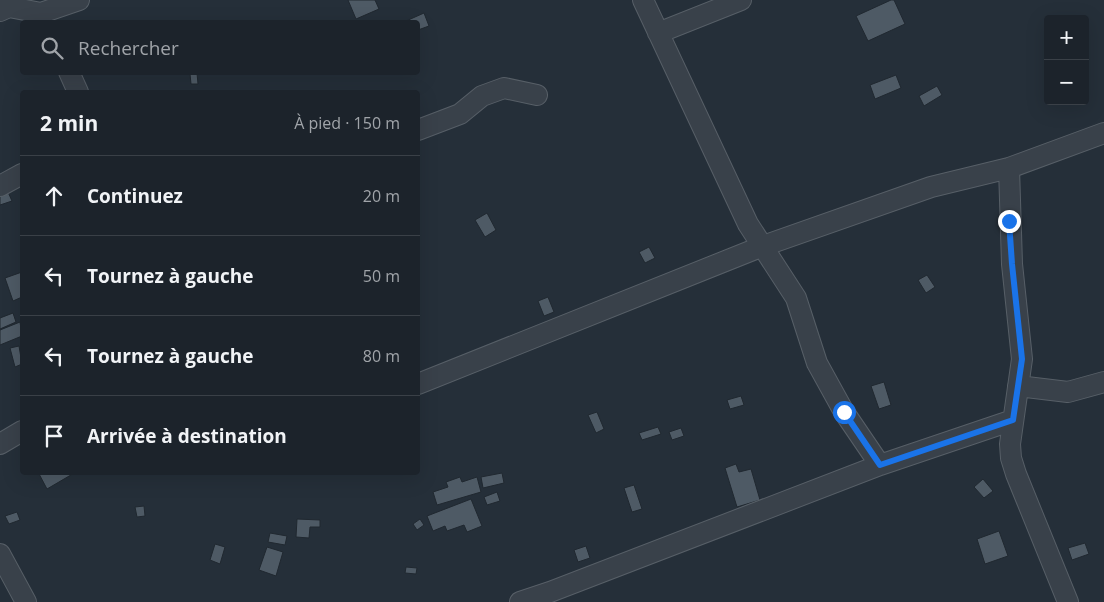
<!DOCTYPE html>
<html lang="fr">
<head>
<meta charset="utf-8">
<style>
	body { margin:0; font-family:"Open Sans",sans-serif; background:#252b33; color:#f1f3f6 }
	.controls { position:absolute; right:15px; top:15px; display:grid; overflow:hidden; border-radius:5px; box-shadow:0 5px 20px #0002 }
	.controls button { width:45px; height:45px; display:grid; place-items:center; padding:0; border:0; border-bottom:1px solid #3a4047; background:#1c232b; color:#f1f3f6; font:25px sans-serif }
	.stop { position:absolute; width:15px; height:15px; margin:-11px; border:4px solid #1a73e8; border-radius:50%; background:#fff }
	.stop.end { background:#1a73e8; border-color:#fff; box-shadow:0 1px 5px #0008 }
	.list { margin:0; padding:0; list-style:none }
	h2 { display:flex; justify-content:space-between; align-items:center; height:65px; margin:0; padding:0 20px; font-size:21px }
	h2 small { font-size:16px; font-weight:400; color:#a0a4a9 }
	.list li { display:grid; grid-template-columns:32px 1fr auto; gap:15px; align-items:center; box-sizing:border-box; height:80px; padding:0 20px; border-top:1px solid #3a4047 }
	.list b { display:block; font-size:19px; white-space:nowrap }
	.list em { font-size:16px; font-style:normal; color:#a0a4a9 }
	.icon { flex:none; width:28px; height:28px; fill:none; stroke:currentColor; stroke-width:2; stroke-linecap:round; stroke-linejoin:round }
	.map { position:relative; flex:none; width:1104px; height:602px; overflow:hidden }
	.search { position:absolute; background:#1c232b; box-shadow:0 5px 20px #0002; left:20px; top:20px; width:400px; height:55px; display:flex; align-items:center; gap:12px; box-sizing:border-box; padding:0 18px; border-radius:5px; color:#a0a4a9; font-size:19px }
	.panel { position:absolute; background:#1c232b; box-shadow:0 5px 20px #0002; left:20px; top:90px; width:400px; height:385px; border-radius:5px }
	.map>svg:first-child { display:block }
	.building { fill:#4e5a65; stroke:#202830 }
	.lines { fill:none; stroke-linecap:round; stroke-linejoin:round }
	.minor-casing { stroke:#575f67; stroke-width:22 }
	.minor { stroke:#39414a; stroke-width:20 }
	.route { stroke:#1a73e8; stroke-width:6 }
</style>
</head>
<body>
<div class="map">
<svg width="1104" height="602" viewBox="0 0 1104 602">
	<rect width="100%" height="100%" fill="#252f39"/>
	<path class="building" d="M348 0H375L379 9 356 19Z
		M891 0H894L905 24 868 41 856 16Z
		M424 13 429 26 418 30V22H406V21Z
		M197 73 198 84H191L190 74Z
		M896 75 901 88 875 99 870 85Z
		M937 86 942 95 924 106 919 96Z
		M8 192 12 201 0 205V196Z
		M487 213 496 230 485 237 475 220Z
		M649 247 655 258 645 263 639 252Z
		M22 272V297L13 301 5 278Z
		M927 275 935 287 926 293 918 280Z
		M548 297 554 312 544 316 538 301Z
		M13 313 16 322 0 329V318Z
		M20 322 22 336 0 345V330Z
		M19 346 22 364 15 367 10 348Z
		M884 382 891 405 879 409 871 386Z
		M741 396 744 405 730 409 727 400Z
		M597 412 604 429 596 433 588 415Z
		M658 427 661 434 642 440 639 433Z
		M681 428 684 436 672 440 669 432Z
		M736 464 739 472 751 469 760 500 737 507 725 468Z
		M38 472H76L47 489Z
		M502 473 504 483 483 488 481 477Z
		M460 477 462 482 477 477 481 492 437 505 433 492 448 487 446 482Z
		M983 479 993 491 984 498 974 487Z
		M634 485 642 509 632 512 624 488Z
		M497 492 500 501 487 505 484 497Z
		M471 499 482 526 467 532 464 525 447 531 445 526 433 531 427 516Z
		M144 506 145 516 137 517 135 507Z
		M17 512 20 520 9 524 5 516Z
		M297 519 320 520V527H310L309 538 296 537Z
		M420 519 424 525 417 530 413 524Z
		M999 531 1008 556 985 564 977 539Z
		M270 533 287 536 285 545 268 542Z
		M1085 543 1089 554 1072 560 1068 548Z
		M215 544 225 547 220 564 210 560Z
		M586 546 590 558 578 562 574 550Z
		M267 547 283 552 276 576 259 570Z
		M406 567 417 568 416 574 405 573Z"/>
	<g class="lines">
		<defs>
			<path id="minor" d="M643 0 748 224 796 298 817 363 844 412 880 465
				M0 11 9 7 41 13 79 0
				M658 33 741 0
				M69 72 78 92
				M418 130 460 114 482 96 504 88 537 95
				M1009 168 1012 264 1022 359 1010 444 1011 458 1016 474 1068 602
				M0 186 22 174
				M418 384 763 246 931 187 1009 168 1104 133
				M1018 386 1068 392 1104 382
				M0 444 22 431
				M0 554 26 602
				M520 602 550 592 880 465 1013 420"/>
		</defs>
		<use href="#minor" class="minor-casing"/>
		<use href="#minor" class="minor"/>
	</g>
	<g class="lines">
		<path class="route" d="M844 412 880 465 1013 420 1022 359 1012 264 1009 221"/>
	</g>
</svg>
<div class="controls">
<button>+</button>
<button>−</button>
</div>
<div class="stop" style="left:844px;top:412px"></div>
<div class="stop end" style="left:1009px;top:221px"></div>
<div class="search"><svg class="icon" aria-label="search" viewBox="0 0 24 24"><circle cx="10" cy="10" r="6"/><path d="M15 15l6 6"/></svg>Rechercher</div>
<section class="panel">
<h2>2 min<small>À pied · 150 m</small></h2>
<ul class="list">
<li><svg class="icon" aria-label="ahead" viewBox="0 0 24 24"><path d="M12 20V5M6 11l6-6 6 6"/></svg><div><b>Continuez</b></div><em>20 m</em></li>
<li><svg class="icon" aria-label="left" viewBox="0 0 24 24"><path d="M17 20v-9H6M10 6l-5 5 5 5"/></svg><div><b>Tournez à gauche</b></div><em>50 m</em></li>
<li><svg class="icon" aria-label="left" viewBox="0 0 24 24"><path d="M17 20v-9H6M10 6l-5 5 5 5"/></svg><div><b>Tournez à gauche</b></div><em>80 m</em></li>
<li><svg class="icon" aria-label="arrive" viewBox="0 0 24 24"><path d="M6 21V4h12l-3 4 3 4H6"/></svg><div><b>Arrivée à destination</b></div></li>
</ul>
</section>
</div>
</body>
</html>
